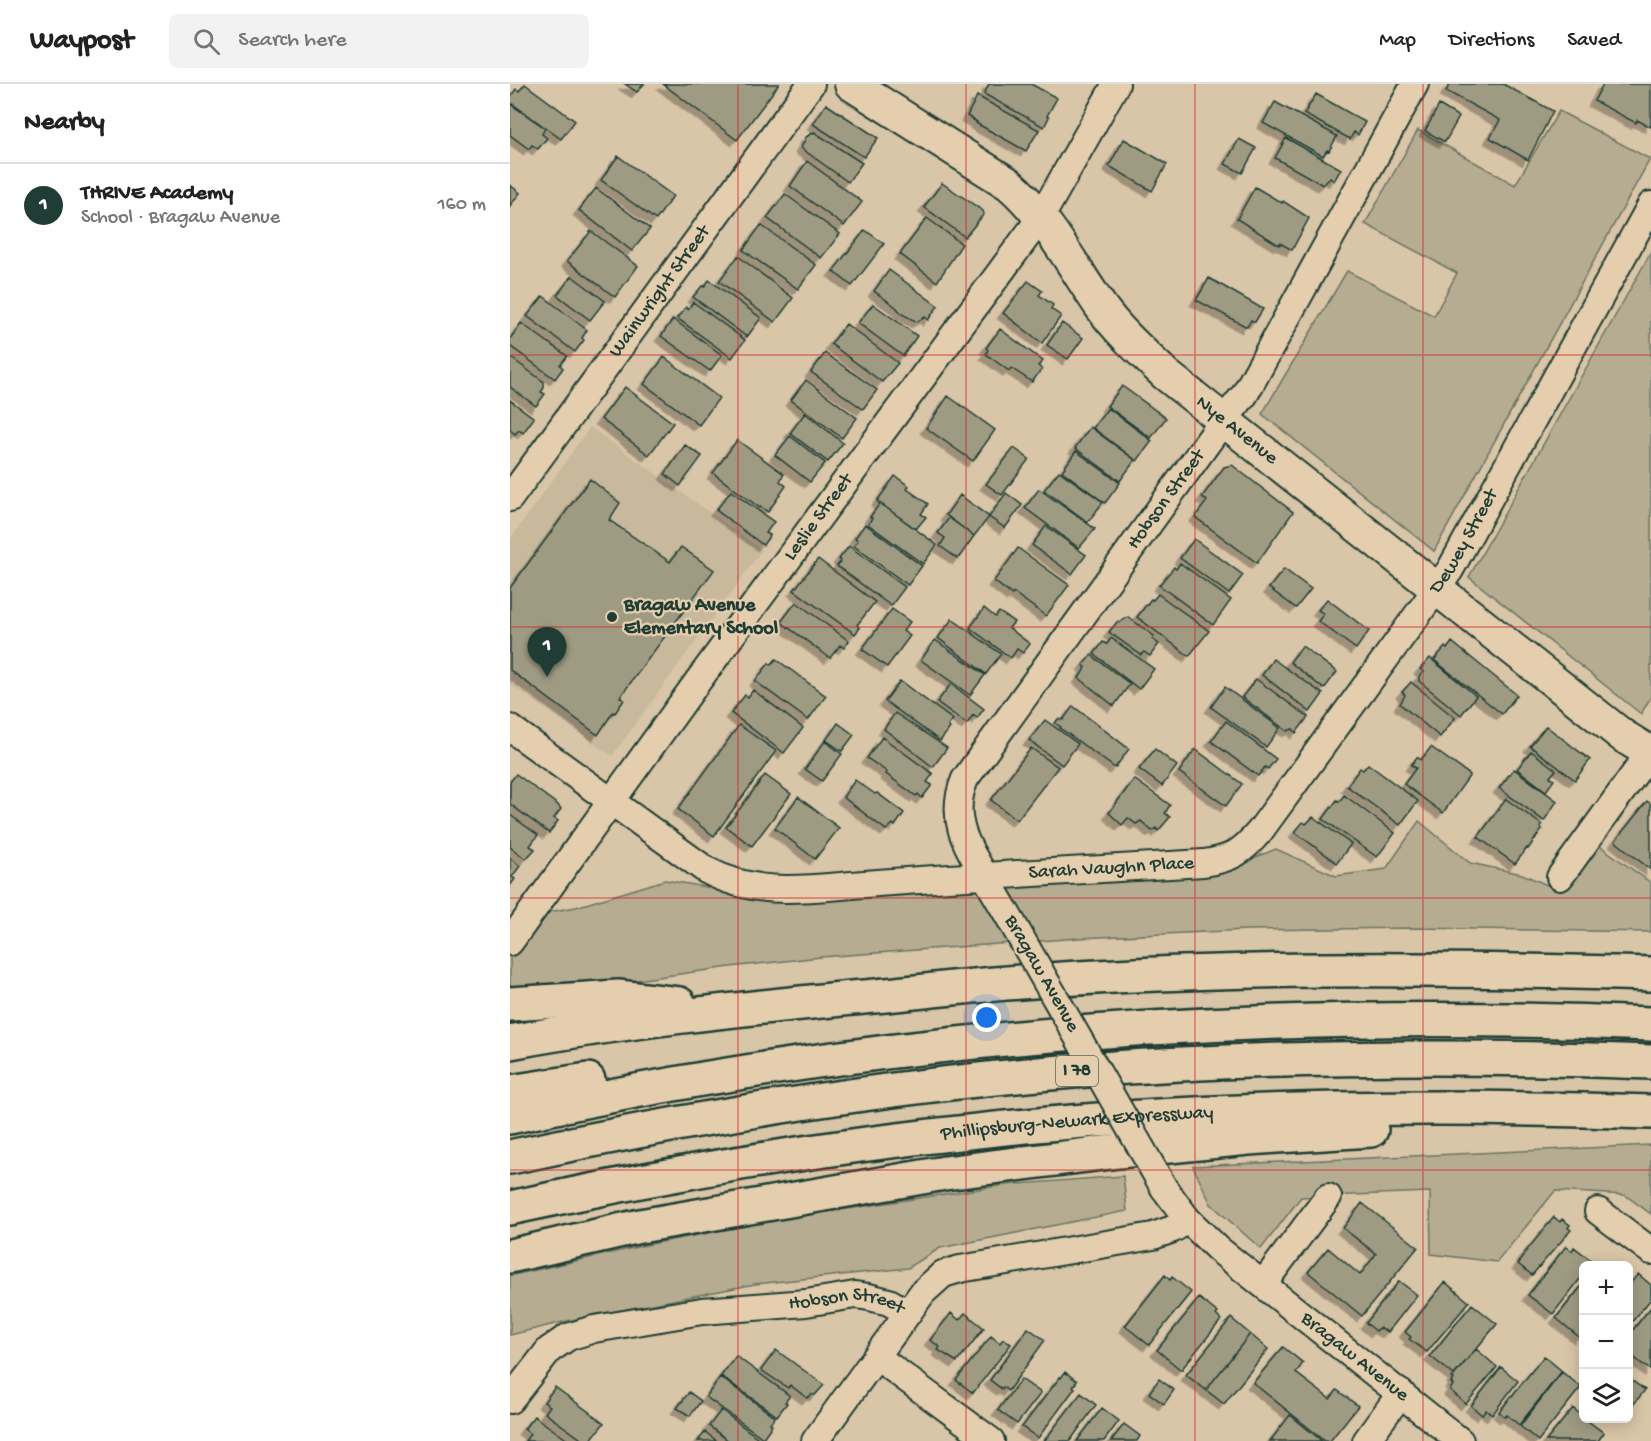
<!DOCTYPE html>
<html lang="en">
<head>
<meta charset="utf-8">
<style>
	body { margin:0; font-family:"Gochi Hand",sans-serif; background:#f2f2f2; color:#222 }
	.controls { position:absolute; right:18px; bottom:18px; display:grid; overflow:hidden; border-radius:9px; box-shadow:0 3px 15px #0003 }
	.controls button { width:54px; height:54px; display:grid; place-items:center; padding:0; border:0; border-bottom:2px solid #e0e0e0; background:#fff; color:#222; font:30px sans-serif }
	.you { position:absolute; left:477px; top:934px; width:21px; height:21px; margin:-15px; border:4px solid #fff; border-radius:50%; background:#1a73e8; box-shadow:0 0 0 9px #1a73e833 }
	.badge { display:grid; place-items:center; width:39px; height:39px; border-radius:50%; background:#1f3d34; color:#fff; font-size:20px; font-weight:700 }
	.pin { position:absolute; translate:-50% -50px; filter:drop-shadow(0 2px 3px #0008) }
	.pin::after { content:''; position:absolute; top:32px; width:21px; height:18px; background:inherit; clip-path:polygon(0 0,100% 0,50% 100%) }
	.list { margin:0; padding:0; list-style:none }
	h2 { display:flex; justify-content:space-between; align-items:center; height:78px; margin:0; padding:0 24px; font-size:26px }
	h2 small { font-size:20px; font-weight:400; color:#767676 }
	.list li { display:grid; grid-template-columns:39px 1fr auto; gap:18px; align-items:center; box-sizing:border-box; height:84px; padding:0 24px; border-top:2px solid #e0e0e0 }
	.list b { display:block; font-size:22px; white-space:nowrap }
	.list p { margin:0; font-size:20px; white-space:nowrap; color:#767676 }
	.list em { font-size:20px; font-style:normal; color:#767676 }
	.icon { flex:none; width:33px; height:33px; fill:none; stroke:currentColor; stroke-width:2; stroke-linecap:round; stroke-linejoin:round }
	.map { position:relative; flex:none; width:1141px; height:1357px; overflow:hidden }
	header { display:flex; align-items:center; gap:36px; box-sizing:border-box; height:84px; padding:0 30px; background:#fff; border-bottom:2px solid #e0e0e0 }
	header strong { font-size:28px }
	nav { display:flex; gap:33px; margin-inline-start:auto; font-size:21px }
	.search { width:420px; height:54px; background:#f2f2f2; display:flex; align-items:center; gap:15px; box-sizing:border-box; padding:0 21px; border-radius:9px; color:#767676; font-size:22px }
	main { display:flex }
	aside { flex:1; background:#fff }
	.map>svg:first-child { display:block }
	.built { fill:#c8b89c }
	.green { fill:#b6ac92; stroke:#6a7463; stroke-width:1.5 }
	.building { fill:#9f9b83; stroke:#1f3d34; stroke-width:1.5; filter:url(#shadow) }
	.lines { fill:none; stroke-linecap:round; stroke-linejoin:round }
	.minor-casing { stroke:#1f3d34; stroke-width:30 }
	.tertiary-casing { stroke:#1f3d34; stroke-width:36 }
	.motorway-casing { stroke:#1f3d34; stroke-width:38 }
	.minor { stroke:#e5ceae; stroke-width:26 }
	.tertiary { stroke:#e5ceae; stroke-width:32 }
	.motorway { stroke:#e5ceae; stroke-width:33 }
	.minor-bridge-casing { stroke:#1f3d34; stroke-width:30; stroke-linecap:butt }
	.minor-bridge { stroke:#e5ceae; stroke-width:26 }
	.grid { fill:none; stroke:#cd2929; stroke-width:1.5; stroke-opacity:0.55 }
	.poi-dot { fill:#1f3d34; stroke:#e5ceae; stroke-width:2 }
	.labels { text-anchor:middle; dominant-baseline:central; stroke-width:4.5; stroke-linejoin:round; paint-order:stroke }
	.shield { fill:#e5ceae; stroke:#5a6859; stroke-width:1.5 }
	.shield-label { font-size:18px; font-weight:bold; fill:#1f3d34 }
	.street-label { font-size:20px; fill:#1f3d34; stroke:#e5ceae }
	.poi-label { font-size:20px; font-weight:bold; fill:#1f3d34; stroke:#e5ceae; text-anchor:start }
</style>
</head>
<body>
<header>
<strong>Waypost</strong>
<div class="search"><svg class="icon" aria-label="search" viewBox="0 0 24 24"><circle cx="10" cy="10" r="6"/><path d="M15 15l6 6"/></svg>Search here</div>
<nav><a>Map</a><a>Directions</a><a>Saved</a></nav>
</header>
<main>
<aside>
<h2>Nearby<small></small></h2>
<ul class="list">
<li><span class="badge">1</span><div><b>THRIVE Academy</b><p>School · Bragaw Avenue</p></div><em>160 m</em></li>
</ul>
</aside>
<div class="map">
<svg width="1141" height="1357" viewBox="0 0 1141 1357">
	<defs>
		<filter id="shadow"><feDropShadow dx="-5.5" dy="5.5" stdDeviation="0" flood-color="#0004"/></filter>
	</defs>
	<rect width="100%" height="100%" fill="#d9c5a7"/>
	<filter id="ink" filterUnits="userSpaceOnUse"><feTurbulence type="fractalNoise" baseFrequency=".0167" numOctaves="2"/><feDisplacementMap in="SourceGraphic" scale="12" xChannelSelector="R" yChannelSelector="G"/><feConvolveMatrix kernelMatrix="1 2 1 2 8 2 1 2 1" color-interpolation-filters="sRGB"/></filter>
	<g filter="url(#ink)">
		<path class="built" d="M80 343 252 466 102 672 0 600V456Z"/>
		<path class="green" d="M1049 27 1140 75 924 467 752 330 837 187 924 232 947 189 855 140 908 46 1005 101Z
			M1141 168V613L1131 630 959 493Z
			M909 737 960 779 1012 790 1051 807 1090 762 1141 799V848L905 844 737 846 569 854 311 873 220 883 47 907 0 905V835L66 823 155 796 282 818 532 788 711 787 766 765 826 792 876 785Z
			M1141 1061V1130L1115 1111 1045 1107 987 1178 921 1170 920 1108 791 1113 751 1165 701 1120 683 1082Z
			M613 1092 617 1127 430 1164 398 1184 245 1200 61 1236 0 1251V1192L8 1190 136 1161 277 1134 495 1101Z"/>
		<path class="building" d="M15 0 65 37 51 55 0 18V13L6 5 9 7Z
			M115 0H134L127 8Z
			M153 0H269L227 56Z
			M479 0H521L547 14 537 32 539 33 534 43 474 10Z
			M940 0H993L1043 27 1018 76 980 54 990 36 936 7Z
			M1093 0H1141V43L1127 36 1126 39 1084 17Z
			M806 10 855 38 848 51 844 48 840 55 794 30Z
			M467 12 529 46 516 67 466 39 467 38 457 32Z
			M765 18 827 52 819 67 817 66 813 72 753 39Z
			M0 20 35 44 32 50 37 54 28 65 22 61 19 65 0 51Z
			M316 20 368 54 354 73 303 40Z
			M929 21 949 33 935 58 915 47Z
			M304 48 352 79 338 98 291 64 296 53Z
			M776 54 831 85 824 97 820 94 813 101 765 74Z
			M614 55 657 80 642 107 599 82Z
			M729 55 746 64 732 89 715 80Z
			M108 72 163 112 146 136 91 96Z
			M297 77 352 118 334 142 280 102Z
			M432 99 473 127 474 130 455 153 414 123Z
			M0 101 10 109 0 122Z
			M745 103 772 119 773 117 799 134 782 166 770 159 769 161 727 135Z
			M86 104 140 145 122 167 69 126Z
			M275 110 330 150 311 174 257 134Z
			M417 134 452 160 427 198 390 170Z
			M251 141 306 181 288 205 233 166Z
			M355 146 374 160 342 202 323 187Z
			M81 147 128 182 105 213 57 177Z
			M228 172 283 214 265 238 209 197Z
			M379 186 428 222 418 236 415 233 407 238 392 230 386 223 364 207Z
			M62 192 95 217 80 236 47 211Z
			M699 194 753 225 745 238 741 236 737 243 686 216Z
			M199 196 251 234 237 253 183 213 192 202 194 203Z
			M518 197 532 207 529 211 543 221 541 225 551 232 532 259 493 229Z
			M33 212 77 246 72 254 74 256 65 268 17 232Z
			M183 218 235 256 222 274 167 234 176 223 178 225Z
			M363 220 407 252 393 272 348 239Z
			M163 235 212 271 200 287 151 252Z
			M11 239 57 272 50 281 53 284 45 295 0 262V255Z
			M552 239 573 254 558 275 537 261Z
			M336 240 388 279 372 298 321 260Z
			M490 245 533 277 528 282 532 285 522 298 501 284 499 287 476 270 478 266 476 264Z
			M315 269 367 306 353 325 301 288Z
			M0 273 34 298V304L31 308 35 310 26 322 0 303Z
			M154 273 209 314 189 341 134 300Z
			M296 296 347 334 332 354 281 316Z
			M612 302 656 334 641 354 597 322Z
			M115 303 163 339 139 371 91 335Z
			M438 312 485 346 463 377 416 344Z
			M0 316 24 334 13 349 9 346 5 350 0 346Z
			M598 324 642 357 627 377 583 344Z
			M295 329 333 359 318 378 280 349Z
			M580 343 625 376 610 397 565 364Z
			M280 352 315 379 300 398 265 371Z
			M227 356 274 390 270 397 276 402 258 428 251 423 250 424 203 389Z
			M175 361 192 372 170 402 155 390Z
			M504 364 519 375 492 411 476 400Z
			M566 367 610 399 595 419 552 387Z
			M722 381 783 428 747 479 685 433 697 417 692 413 714 383Z
			M549 387 593 418 578 438 534 406Z
			M385 392 399 402 397 405 418 420 411 430 416 433 406 445 367 417Z
			M80 395 110 419 99 436 160 478 171 463 204 486 110 613 114 616 105 629 103 628 88 651 0 586V504Z
			M529 405 585 445 569 464 515 424Z
			M221 407 264 438 256 449 260 451 253 461 206 426Z
			M496 409 512 421 495 444 479 433Z
			M450 411 479 433 464 452 436 431Z
			M370 419 427 461 413 480 358 440 362 434 360 433Z
			M439 434 464 452 448 475 430 462 435 454 428 449Z
			M355 440 412 482 398 501 344 462 348 456 345 454Z
			M536 442 576 471 562 490 522 461Z
			M684 455 733 491 719 510 670 474Z
			M339 462 395 503 381 522 327 482 331 477 329 475Z
			M508 464 559 501 536 532 504 509 502 511 484 497Z
			M308 475 365 518 347 541 350 544 345 550 284 506Z
			M670 479 721 516 703 541 649 501 664 483 666 485Z
			M774 485 801 505 786 524 759 504Z
			M648 510 699 547 679 572 627 533 641 515 643 516Z
			M817 515 859 547 846 565 808 537 814 530 808 526Z
			M286 518 339 557 334 564 330 561 320 574 271 538Z
			M474 524 485 533 489 528 504 538 499 544 520 560 513 569 507 565 501 574 460 544Z
			M382 525 400 538 393 547 400 552 377 583 352 565Z
			M618 533 644 552 642 555 649 560 640 572 634 568 631 571 599 548 607 538 609 539Z
			M442 535 491 570 476 590 428 554Z
			M601 554 644 585 629 605 584 570 593 558 597 560Z
			M425 556 475 591 460 611 411 576Z
			M942 558 1007 611 992 630 924 576 935 563 937 565Z
			M792 562 827 588 814 605 780 578Z
			M581 571 620 600 604 622 569 594 576 583 573 581Z
			M920 574 966 612 951 631 909 597V592L914 588 910 585Z
			M266 575 316 612 298 636 245 597 259 579 261 581Z
			M763 575 813 610 800 628 752 591Z
			M746 595 798 633 786 649 783 645 777 647 732 613Z
			M390 597 443 636 438 642 440 644 430 657 375 617Z
			M901 598 945 634 930 653 890 620 895 611 892 608Z
			M441 600 474 625 467 634 463 631 457 640 427 618Z
			M715 603 770 644 756 663 701 623Z
			M243 606 293 644 274 669 221 629 235 611 238 613Z
			M563 622 619 665 605 684 550 644 551 643 545 639 548 635 553 636Z
			M385 629 437 664 423 683 374 645Z
			M535 636 568 660 552 681 519 656Z
			M716 637 766 675 758 685 755 683 748 692 701 657Z
			M328 639 344 651 332 667 316 656Z
			M229 641 266 667 204 752 168 725Z
			M1036 642 1080 676 1065 696 1020 662Z
			M372 653 423 690 417 698 422 701 412 714 408 710 406 712 376 690 377 688 357 674Z
			M315 657 332 670 312 697 295 685Z
			M921 663 960 691 933 729 894 700 906 684 901 681 907 673 911 676Z
			M521 664 548 683 507 736 481 716Z
			M645 665 667 682 652 702 629 685Z
			M685 665 732 700 716 722 669 688Z
			M1021 667 1046 686 1040 693 1044 696 1036 707 1007 685Z
			M858 680 908 717 890 741 837 702 850 684 853 686Z
			M1004 685 1047 717 1034 737 989 704Z
			M6 690 48 721 51 725 44 734 48 737 39 749 0 720V698Z
			M255 691 281 710 242 762 216 743Z
			M624 695 660 721 655 729 660 733 648 747 646 744 642 747 631 737 626 740 618 734 612 741 599 729Z
			M345 696 365 710 367 709 394 729 385 742 383 740 376 746 333 713Z
			M834 711 885 749 867 773 813 735 827 716 829 718Z
			M288 713 329 744 305 775 265 744Z
			M996 715 1032 741 1030 743 1032 745 1018 765 1017 764 1005 780 968 753Z
			M1137 717 1141 720V786L1105 757Z
			M0 731 28 751 20 762 25 765 16 775 0 763Z
			M803 733 841 760 827 779 785 748 793 738 796 740Z
			M0 774 10 782 2 793 5 795 0 802Z
			M852 1119 908 1163 852 1232 798 1188 818 1164 850 1191 866 1170 833 1144Z
			M1044 1133 1050 1138 1052 1135 1060 1141 1058 1144 1061 1146 1022 1191 1008 1180 1013 1174 1012 1172Z
			M1056 1162 1062 1167 1064 1163 1083 1178 1080 1182H1074V1190L1043 1230 1018 1211Z
			M1128 1190 1141 1201V1215L1121 1239 1118 1237V1202Z
			M655 1191 660 1196 662 1193 681 1208 639 1261 615 1242Z
			M889 1197 907 1211 878 1248 869 1244 866 1247 856 1239Z
			M935 1198 959 1218 917 1268 899 1255 901 1253 895 1248Z
			M1074 1199V1248L1069 1253 1046 1234Z
			M689 1214 708 1229 706 1231 711 1236 671 1286 647 1266Z
			M962 1220 987 1240 944 1291 920 1272Z
			M1141 1223V1285L1140 1286 1118 1269V1252Z
			M441 1229 449 1236 455 1229 474 1244 447 1278 428 1266 430 1263 420 1256Z
			M721 1234 740 1250 696 1306 676 1291Z
			M518 1244 535 1256 498 1307 493 1303 492 1305 480 1296Z
			M740 1250 758 1265 714 1320 696 1306Z
			M481 1252 490 1259 493 1255 501 1260 463 1309 446 1296Z
			M773 1263 793 1279 786 1289 820 1315 827 1306 848 1322 820 1357H815L743 1299Z
			M966 1265 987 1283 956 1320 940 1306 943 1301 941 1299 944 1295 942 1294Z
			M266 1266 314 1301 305 1311H301L297 1314 280 1301 278 1304 251 1286Z
			M226 1272 280 1312 275 1318 277 1319 267 1332 211 1292Z
			M1034 1272 1052 1287 1009 1341 997 1331 995 1333 989 1328Z
			M991 1283 1008 1297 982 1331 976 1326 972 1331 961 1322Z
			M555 1288 567 1297 563 1303 565 1304 528 1354 512 1343 550 1293 551 1294Z
			M1052 1288 1071 1303 1028 1357 1010 1342Z
			M210 1293 265 1333 260 1339 262 1341 253 1354 196 1313Z
			M1118 1294 1135 1306 1123 1321 1118 1318Z
			M511 1295 531 1309 507 1340 488 1326Z
			M649 1295 664 1306 654 1320 639 1309Z
			M45 1303 94 1339 80 1357H74L35 1329 40 1322 34 1318Z
			M179 1308 191 1317 180 1332 167 1324Z
			M571 1309 586 1321 560 1357H534Z
			M592 1324 609 1337 594 1357H567Z
			M1063 1324 1074 1334 1094 1349 1088 1357H1036Z
			M211 1326 252 1357H219L199 1342Z
			M780 1331 812 1357H760Z
			M24 1332 59 1357H15L20 1350 14 1345Z
			M614 1340 630 1352 627 1357H601Z
			M195 1348 207 1357H188Z"/>
		<g class="lines">
			<defs>
				<g id="minor">
					<path id="s1" d="M905 0 735 310 713 337 455 695C439 732 455 760 475 792L694 779C722 775 732 768 750 747L940 486 1141 121"/>
					<path id="s2" d="M0 414 301 0"/>
					<path d="M0 644 196 786C248 814 299 804 355 800 395 797 435 794 475 792L503 840"/>
					<path d="M1050 793 1141 667"/>
					<path id="s3" d="M0 858 188 597 531 133 606 0"/>
					<path id="s4" d="M654 1104 678 1136 708 1165 950 1357"/>
					<path d="M1088 1127 1141 1167"/>
					<path d="M753 1200 818 1113"/>
					<path d="M367 1273 481 1357"/>
					<path id="s5" d="M0 1316 39 1266 58 1253 84 1245 192 1227 296 1219 345 1211 359 1213 379 1218 398 1229"/>
					<path d="M305 1357 413 1208 433 1190 450 1185 643 1152 663 1145 678 1136"/>
					<path d="M856 1357 891 1309"/>
				</g>
				<g id="tertiary">
					<path id="s6" d="M341 0 499 100C538 134 562 181 591 223 609 248 633 269 655 290L1113 652 1141 669"/>
				</g>
				<g id="motorway">
					<path d="M0 920 108 913 169 920"/>
					<path d="M0 958C113 937 228 925 342 914 390 910 438 904 485 900 703 882 923 884 1141 890"/>
					<path d="M0 1008 78 996"/>
					<path d="M0 1033C373 949 760 924 1141 940"/>
					<path d="M0 1073C186 1033 374 1002 564 987 756 972 949 971 1141 978"/>
					<path id="s7" d="M0 1124C154 1090 310 1063 467 1047 690 1023 917 1020 1141 1028"/>
					<path d="M0 1172 130 1142 435 1089 609 1067 738 1054 861 1046"/>
				</g>
			</defs>
			<use href="#minor" class="minor-casing"/>
			<use href="#tertiary" class="tertiary-casing"/>
			<use href="#motorway" class="motorway-casing"/>
			<use href="#minor" class="minor"/>
			<use href="#tertiary" class="tertiary"/>
			<use href="#motorway" class="motorway"/>
			<defs>
				<path id="minor-bridge" d="M503 840 654 1104"/>
			</defs>
			<use href="#minor-bridge" class="minor-bridge-casing"/>
			<use href="#minor-bridge" class="minor-bridge"/>
		</g>
	</g>
	<path class="grid" d="M228 0V1357M456 0V1357M685 0V1357M913 0V1357M0 271H1141M0 543H1141M0 814H1141M0 1086H1141"/>
	<circle class="poi-dot" cx="102" cy="533" r="6"/>
	<g class="labels">
		<rect class="shield" x="546" y="972" width="42" height="30" rx="4.5"/>
		<g class="shield-label">
			<text x="567" y="987">I 78</text>
		</g>
		<g class="street-label">
			<text stroke="none"><textPath href="#s2" startOffset="255">Wainwright Street</textPath></text>
			<text stroke="none"><textPath href="#s6" startOffset="525">Nye Avenue</textPath></text>
			<text transform="translate(657 416) rotate(-54)">Hobson Street</text>
			<text stroke="none"><textPath href="#s3" startOffset="525">Leslie Street</textPath></text>
			<text stroke="none"><textPath href="#s1" startOffset="1574">Dewey Street</textPath></text>
			<text stroke="none"><textPath href="#s1" startOffset="1060">Sarah Vaughn Place</textPath></text>
			<text transform="translate(531 890) rotate(60)">Bragaw Avenue</text>
			<text stroke="none"><textPath href="#s7" startOffset="574">Phillipsburg-Newark Expressway</textPath></text>
			<text stroke="none"><textPath href="#s5" startOffset="369">Hobson Street</textPath></text>
			<text stroke="none"><textPath href="#s4" startOffset="256">Bragaw Avenue</textPath></text>
		</g>
		<g class="poi-label">
			<text x="114" y="522">Bragaw Avenue<tspan x="114" dy="23">Elementary School</tspan></text>
		</g>
	</g>
</svg>
<div class="controls">
<button>+</button>
<button>−</button>
<button><svg class="icon" aria-label="layers" viewBox="0 0 24 24"><path d="M12 4l9 5-9 5-9-5zM3 14l9 5 9-5"/></svg></button>
</div>
<div class="you"></div>
<div class="pin badge" style="left:37px;top:593px">1</div>
</div>
</main>
</body>
</html>
